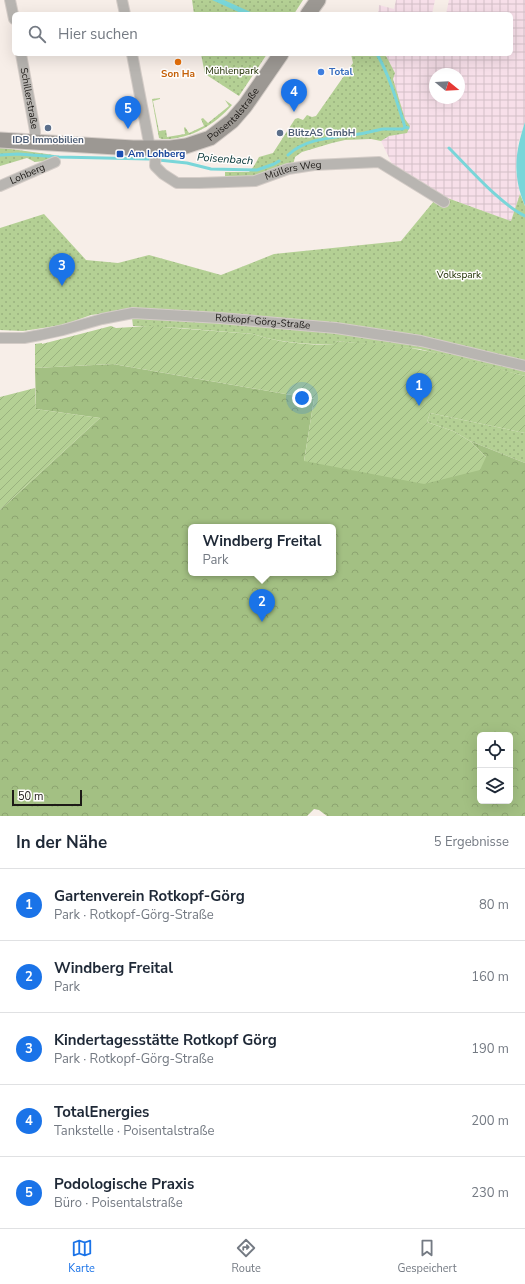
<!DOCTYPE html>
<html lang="de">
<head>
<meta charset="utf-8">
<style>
	body { margin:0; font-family:"Nunito Sans",sans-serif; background:#f6f6f7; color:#1f2937 }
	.controls { position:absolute; right:12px; bottom:12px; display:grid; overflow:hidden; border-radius:6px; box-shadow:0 4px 16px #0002 }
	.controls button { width:36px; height:36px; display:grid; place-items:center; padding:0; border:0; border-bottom:1px solid #e0e1e3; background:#fff; color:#1f2937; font:20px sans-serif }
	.compass { position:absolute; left:429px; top:68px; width:36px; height:36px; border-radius:50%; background:#fff; box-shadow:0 4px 16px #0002; rotate:108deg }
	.scale { position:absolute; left:12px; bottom:10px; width:70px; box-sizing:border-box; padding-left:4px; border:2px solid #1d1a17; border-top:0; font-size:11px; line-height:14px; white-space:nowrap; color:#1d1a17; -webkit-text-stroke:3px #fffdfc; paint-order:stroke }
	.you { position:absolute; left:302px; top:398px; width:14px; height:14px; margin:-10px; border:3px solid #fff; border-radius:50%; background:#1a73e8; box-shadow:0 0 0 6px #1a73e833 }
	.badge { display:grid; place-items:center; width:26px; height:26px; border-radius:50%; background:#1a73e8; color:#fff; font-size:13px; font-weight:700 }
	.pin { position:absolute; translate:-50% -33px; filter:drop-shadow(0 1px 2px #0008) }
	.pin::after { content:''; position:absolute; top:21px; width:14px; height:12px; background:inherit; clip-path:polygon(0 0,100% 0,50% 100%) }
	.popup { position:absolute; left:188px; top:524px; width:148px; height:52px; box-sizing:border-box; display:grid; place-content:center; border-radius:6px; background:#fff; filter:drop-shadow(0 1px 3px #0005); font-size:13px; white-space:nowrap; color:#747a83 }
	.popup b { font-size:15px; color:#1f2937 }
	.popup::after { content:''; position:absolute; left:50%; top:100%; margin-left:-8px; border:8px solid transparent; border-top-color:#fff }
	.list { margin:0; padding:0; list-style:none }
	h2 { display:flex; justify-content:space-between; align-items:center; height:52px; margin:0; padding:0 16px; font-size:17px }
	h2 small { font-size:13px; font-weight:400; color:#747a83 }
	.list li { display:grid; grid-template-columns:26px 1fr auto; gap:12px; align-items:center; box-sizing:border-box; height:72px; padding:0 16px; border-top:1px solid #e0e1e3 }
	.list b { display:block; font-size:15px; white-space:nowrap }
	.list p { margin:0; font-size:13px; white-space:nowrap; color:#747a83 }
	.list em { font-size:13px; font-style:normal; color:#747a83 }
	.icon { flex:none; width:22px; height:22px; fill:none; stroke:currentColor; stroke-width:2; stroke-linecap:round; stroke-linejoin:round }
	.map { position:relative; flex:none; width:525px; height:816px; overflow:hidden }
	.search { position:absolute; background:#fff; box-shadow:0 4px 16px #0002; left:12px; right:12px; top:12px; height:44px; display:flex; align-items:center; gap:10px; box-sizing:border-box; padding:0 14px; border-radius:6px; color:#747a83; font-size:15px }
	.sheet { height:412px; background:#fff }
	nav { display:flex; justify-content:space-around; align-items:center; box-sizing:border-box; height:56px; border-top:1px solid #e0e1e3; background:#fff; font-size:11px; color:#747a83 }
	nav a { display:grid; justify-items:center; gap:2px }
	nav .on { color:#1a73e8 }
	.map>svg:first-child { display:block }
	.industrial { fill:url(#industrial-grid); fill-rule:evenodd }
	.grass { fill:url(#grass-dots) }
	.forest { fill:url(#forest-crowns); fill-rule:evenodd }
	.garden { fill:url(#garden-furrows) }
	.water { fill:#79d6d9 }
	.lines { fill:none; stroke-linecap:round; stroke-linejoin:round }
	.stream { stroke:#79d6d9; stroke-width:3 }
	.street-casing { stroke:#d4ccc7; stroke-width:12 }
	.secondary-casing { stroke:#d4ccc7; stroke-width:17 }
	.street { stroke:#b8b5b1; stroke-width:10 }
	.secondary { stroke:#9c9893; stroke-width:15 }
	.food-dot { fill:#e8710a; stroke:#fffdfc; stroke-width:1.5 }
	.shop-dot { fill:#3f7fe0; stroke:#fffdfc; stroke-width:1.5 }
	.service-dot { fill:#5c6f8a; stroke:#fffdfc; stroke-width:1.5 }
	.transit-dot { fill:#1a4fb4; stroke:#fffdfc; stroke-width:1.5 }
	.labels { text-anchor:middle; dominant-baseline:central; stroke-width:3; stroke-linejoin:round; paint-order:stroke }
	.park-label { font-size:10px; fill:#203104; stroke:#fffdfc }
	.shop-label { font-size:10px; font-weight:bold; fill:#366cbe; stroke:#fffdfc; text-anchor:start }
	.food-label { font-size:10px; font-weight:bold; fill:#c56008; stroke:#fffdfc }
	.street-label { font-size:10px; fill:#1d1a17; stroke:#fffdfc }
	.service-label { font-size:10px; font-weight:bold; fill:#4e5e75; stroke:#fffdfc; text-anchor:start }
	.transit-label { font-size:10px; font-weight:bold; fill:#164399; stroke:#fffdfc; text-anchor:start }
	.water-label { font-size:11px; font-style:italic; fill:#023233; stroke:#fffdfc }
</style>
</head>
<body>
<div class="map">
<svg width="525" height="816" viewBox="0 0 525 816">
	<defs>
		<pattern id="industrial-grid" width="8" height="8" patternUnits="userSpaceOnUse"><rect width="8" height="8" fill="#f7dfe9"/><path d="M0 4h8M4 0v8" fill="none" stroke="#d3bfc7"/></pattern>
		<pattern id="grass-dots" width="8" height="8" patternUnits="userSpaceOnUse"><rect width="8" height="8" fill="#b4d094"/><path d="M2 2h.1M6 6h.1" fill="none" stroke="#9ab27f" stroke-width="1.8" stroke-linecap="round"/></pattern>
		<pattern id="forest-crowns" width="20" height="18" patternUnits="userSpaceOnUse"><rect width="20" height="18" fill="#a3c083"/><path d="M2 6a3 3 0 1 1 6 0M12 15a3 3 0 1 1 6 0" fill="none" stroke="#8ca470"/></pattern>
		<pattern id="garden-furrows" width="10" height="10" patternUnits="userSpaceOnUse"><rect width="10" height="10" fill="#b4d094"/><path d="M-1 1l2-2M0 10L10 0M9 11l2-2" fill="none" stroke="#9ab27f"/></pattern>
	</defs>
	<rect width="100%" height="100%" fill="#f7eee8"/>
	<path class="industrial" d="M396 0H435L432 14H378L379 5 394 9Z
		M449 0H525V122L518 144 516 171 520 194 511 221 439 195 393 166 381 141 389 136 373 54H511V14H446ZM435 74H459V98H435Z"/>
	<path class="grass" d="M192 0H303L294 14H194Z
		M201 54H267L239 96 205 74Z
		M351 54H385L395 73 393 79 405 119 410 126 407 133 389 136 381 141 371 139 345 140 332 143 302 152 295 157 293 165 254 180 225 179V172H249L254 166 259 157 273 153 295 119 298 118 303 120 307 115 312 117 316 116 353 63Z
		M160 98V99L153 101 159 131 166 130 167 137 185 134 184 128 185 127 189 133 204 126 201 119 203 118 208 123 229 106 225 100 232 105C215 125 189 140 162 139L159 138 152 99Z
		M0 148H4L54 155 53 160 35 162 27 158 0 166Z
		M520 194 525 206V376L420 349 335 341V345C307 344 279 343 253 334L180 328 133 326 131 310 91 315 63 325 23 331 0 330V228L44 214 86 260 118 263 149 255 221 275 274 254 401 241 439 195 511 221Z
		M430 413 525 433V463L470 441 453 431 427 422Z"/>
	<path class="forest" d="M113 364 314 399 304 461 486 457 470 441 525 463V816H327L319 810 314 809 307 816H0V510L100 418 36 409 35 368ZM191 527H333V573H191ZM480 735H510V801H480Z"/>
	<path class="garden" d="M111 326 116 328 149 326 253 334C279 343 307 345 334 345L335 341C363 344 393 344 421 350 456 356 490 367 525 376V433L430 413 427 422 453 431 470 441 486 457 480 470 424 484 304 461 314 399 113 364 35 368V344L42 343V344Z
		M35 388 36 409 100 418 0 510V397Z"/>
	<path class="water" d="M212 0H224L255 14H243Z
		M525 122V206C512 174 515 153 525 122Z"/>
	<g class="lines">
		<path class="stream" d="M377 54C390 77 397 102 405 127
			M449 148C469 168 500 204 525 216
			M0 155 18 154 59 157 149 159 187 163 211 169 257 170 274 164 279 161
			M288 155C307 137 335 138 359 134 367 133 375 130 384 129 390 129 396 129 403 129L405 127 408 128"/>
		<defs>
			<g id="street">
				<path d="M10 0 14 19"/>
				<path d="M122 0 125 14"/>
				<path id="s1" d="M21 54 35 131V142"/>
				<path d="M132 54 150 148"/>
				<path id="s2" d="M156 148 155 166 163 174 177 183H199L255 181 288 169 314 165 379 162 444 202"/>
				<path id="s3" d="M0 186 55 162"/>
				<path id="s4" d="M0 338H24L40 335 63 330 102 319 133 313 220 318 336 328 421 341 525 366"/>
			</g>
			<g id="secondary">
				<path d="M308 14 318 0"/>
				<path id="s5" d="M0 140 133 148H171L186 146 210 138 232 121 245 106 281 54"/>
			</g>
		</defs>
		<use href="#street" class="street-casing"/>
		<use href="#secondary" class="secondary-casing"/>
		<use href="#street" class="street"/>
		<use href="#secondary" class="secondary"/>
	</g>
	<circle class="food-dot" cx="178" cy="62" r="4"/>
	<circle class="shop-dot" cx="321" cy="72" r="4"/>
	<g class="service-dot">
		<circle cx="48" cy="128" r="4"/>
		<circle cx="280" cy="133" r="4"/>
	</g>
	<rect class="transit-dot" x="116" y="150" width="8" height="8" rx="2"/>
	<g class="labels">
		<g class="park-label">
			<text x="232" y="71">Mühlenpark</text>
			<text x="459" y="275">Volkspark</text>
		</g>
		<g class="shop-label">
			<text x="329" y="72">Total</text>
		</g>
		<g class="food-label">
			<text x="178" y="74">Son Ha</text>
		</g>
		<g class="street-label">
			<text stroke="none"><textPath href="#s1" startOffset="45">Schillerstraße</textPath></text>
			<text stroke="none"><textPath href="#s5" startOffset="245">Poisentalstraße</textPath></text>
			<text stroke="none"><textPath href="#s2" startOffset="164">Müllers Weg</textPath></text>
			<text stroke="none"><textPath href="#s3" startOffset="30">Lohberg</textPath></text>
			<text stroke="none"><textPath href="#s4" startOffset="266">Rotkopf-Görg-Straße</textPath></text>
		</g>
		<g class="service-label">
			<text x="288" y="133">BlitzAS GmbH</text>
			<text x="48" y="140" text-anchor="middle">IDB Immobilien</text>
		</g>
		<g class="transit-label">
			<text x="128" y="154">Am Lohberg</text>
		</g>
		<g class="water-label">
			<text transform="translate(225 159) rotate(4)">Poisenbach</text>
		</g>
	</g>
</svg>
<div class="controls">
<button><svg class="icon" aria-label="locate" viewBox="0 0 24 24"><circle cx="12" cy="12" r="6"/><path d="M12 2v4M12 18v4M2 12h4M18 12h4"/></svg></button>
<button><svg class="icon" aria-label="layers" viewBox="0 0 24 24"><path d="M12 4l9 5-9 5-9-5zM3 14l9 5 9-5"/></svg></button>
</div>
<svg class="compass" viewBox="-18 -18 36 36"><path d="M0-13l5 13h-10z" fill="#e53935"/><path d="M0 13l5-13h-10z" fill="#747a83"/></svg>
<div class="scale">50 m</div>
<div class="you"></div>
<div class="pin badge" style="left:419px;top:406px">1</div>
<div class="pin badge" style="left:262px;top:622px">2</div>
<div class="popup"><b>Windberg Freital</b>Park</div>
<div class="pin badge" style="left:62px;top:286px">3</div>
<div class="pin badge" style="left:294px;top:112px">4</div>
<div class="pin badge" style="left:128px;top:129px">5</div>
<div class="search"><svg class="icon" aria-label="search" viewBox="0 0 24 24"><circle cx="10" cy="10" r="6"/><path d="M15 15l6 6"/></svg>Hier suchen</div>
</div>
<section class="sheet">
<h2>In der Nähe<small>5 Ergebnisse</small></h2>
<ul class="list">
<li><span class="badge">1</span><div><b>Gartenverein Rotkopf-Görg</b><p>Park · Rotkopf-Görg-Straße</p></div><em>80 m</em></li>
<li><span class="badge">2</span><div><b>Windberg Freital</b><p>Park</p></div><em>160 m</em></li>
<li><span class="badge">3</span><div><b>Kindertagesstätte Rotkopf Görg</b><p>Park · Rotkopf-Görg-Straße</p></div><em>190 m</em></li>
<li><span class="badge">4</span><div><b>TotalEnergies</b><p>Tankstelle · Poisentalstraße</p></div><em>200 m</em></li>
<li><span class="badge">5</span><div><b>Podologische Praxis</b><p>Büro · Poisentalstraße</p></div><em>230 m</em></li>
</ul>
</section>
<nav>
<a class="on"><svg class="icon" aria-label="map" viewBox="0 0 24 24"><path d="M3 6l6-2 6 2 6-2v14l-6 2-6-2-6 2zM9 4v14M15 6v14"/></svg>Karte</a>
<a><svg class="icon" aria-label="directions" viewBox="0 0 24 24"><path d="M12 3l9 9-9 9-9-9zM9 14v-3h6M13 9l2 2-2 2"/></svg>Route</a>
<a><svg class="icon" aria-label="saved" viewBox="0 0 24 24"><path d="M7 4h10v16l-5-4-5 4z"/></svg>Gespeichert</a>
</nav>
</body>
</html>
